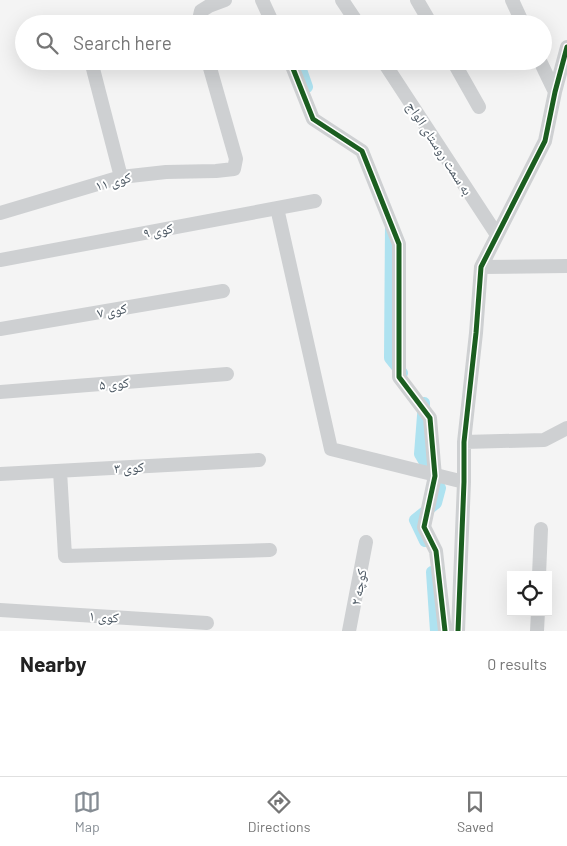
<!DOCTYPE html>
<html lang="en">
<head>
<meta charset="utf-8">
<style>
	body { margin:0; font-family:Barlow,"Noto Naskh Arabic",sans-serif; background:#f2f2f2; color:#222 }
	.controls { position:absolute; right:15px; bottom:15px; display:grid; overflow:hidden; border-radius:0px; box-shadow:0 5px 20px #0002 }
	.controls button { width:45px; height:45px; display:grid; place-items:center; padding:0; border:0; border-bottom:1px solid #e0e0e0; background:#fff; color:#222; font:25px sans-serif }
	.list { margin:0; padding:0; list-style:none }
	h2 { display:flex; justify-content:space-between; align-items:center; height:65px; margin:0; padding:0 20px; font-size:21px }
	h2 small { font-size:16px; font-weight:400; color:#767676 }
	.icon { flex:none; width:28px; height:28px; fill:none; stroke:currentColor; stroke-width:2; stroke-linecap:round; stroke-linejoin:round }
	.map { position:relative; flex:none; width:567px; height:631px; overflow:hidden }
	.search { position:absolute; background:#fff; box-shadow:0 5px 20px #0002; left:15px; right:15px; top:15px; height:55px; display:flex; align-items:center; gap:12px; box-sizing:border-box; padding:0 18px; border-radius:28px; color:#767676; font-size:19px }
	.sheet { height:145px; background:#fff }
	nav { display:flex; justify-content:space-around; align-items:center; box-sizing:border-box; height:70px; border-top:1px solid #e0e0e0; background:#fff; font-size:14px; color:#767676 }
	nav a { display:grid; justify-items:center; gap:2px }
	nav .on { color:#868d94 }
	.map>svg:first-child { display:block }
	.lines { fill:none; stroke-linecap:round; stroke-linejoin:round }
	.canal { stroke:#aee2f0; stroke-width:12 }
	.minor { stroke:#ced0d2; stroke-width:14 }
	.cycleway-casing { stroke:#fff; stroke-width:8 }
	.cycleway { stroke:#1b5e20; stroke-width:5 }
	.labels { text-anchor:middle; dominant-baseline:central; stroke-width:4; stroke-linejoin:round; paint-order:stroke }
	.street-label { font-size:14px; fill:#4a5661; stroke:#fff }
</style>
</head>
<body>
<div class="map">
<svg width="567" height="631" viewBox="0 0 567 631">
	<rect width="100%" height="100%" fill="#f4f4f4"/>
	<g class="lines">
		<path class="canal" d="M298 61 307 87
			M391 225 390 358 402 373
			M424 403 420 454 440 488 436 503 415 520 425 541
			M432 572 436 631"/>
		<path class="minor" d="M262 0 273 24
			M342 0 358 24
			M417 0 431 24
			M512 0 523 24
			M81 23V24
			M198 24 201 11 209 6 225 0
			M91 61 121 177
			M290 61 313 119 362 151 399 244V377L430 418 435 476 424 527 436 551 445 631
			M383 61 497 235
			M453 61 479 107
			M540 61 555 92
			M277 208 331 449 464 482
			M0 213 121 177 166 172 216 171 234 169 236 159 208 61
			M0 260 315 201
			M481 267 567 266
			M0 329 223 291
			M0 392 227 374
			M464 442 544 440 567 428
			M60 471 65 556 270 550
			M0 474 259 460
			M539 575 541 529
			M0 610 207 623
			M349 631 366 542
			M458 631 464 482V442L476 333 481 267 545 141 555 92 567 47
			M537 631 538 612"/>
		<defs>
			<path id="cycleway" d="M290 61 313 119 362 151 399 244V377L430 418 435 476 424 527 436 551 445 631
				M458 631 464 482V442L476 333 481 267 545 141 555 92 567 47"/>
		</defs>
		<use href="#cycleway" class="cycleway-casing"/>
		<use href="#cycleway" class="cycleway"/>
	</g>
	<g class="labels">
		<g class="street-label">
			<text transform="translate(440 148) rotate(57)">به سمت روستای الواج</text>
			<text transform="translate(113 181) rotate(-15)">کوی ۱۱</text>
			<text transform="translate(158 230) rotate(-11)">کوی ۹</text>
			<text transform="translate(112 310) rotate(-10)">کوی ۷</text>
			<text transform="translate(114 383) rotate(-5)">کوی ۵</text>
			<text transform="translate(129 467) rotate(-3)">کوی ۳</text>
			<text transform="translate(358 587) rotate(-79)">کوچه ۲</text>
			<text transform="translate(104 616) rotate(4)">کوی ۱</text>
		</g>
	</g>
</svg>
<div class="controls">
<button><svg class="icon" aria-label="locate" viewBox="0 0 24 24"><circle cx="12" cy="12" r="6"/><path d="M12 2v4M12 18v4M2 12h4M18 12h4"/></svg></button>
</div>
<div class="search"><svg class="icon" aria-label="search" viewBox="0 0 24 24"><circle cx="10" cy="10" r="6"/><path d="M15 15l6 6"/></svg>Search here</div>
</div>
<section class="sheet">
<h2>Nearby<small>0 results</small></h2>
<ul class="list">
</ul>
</section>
<nav>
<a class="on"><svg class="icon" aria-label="map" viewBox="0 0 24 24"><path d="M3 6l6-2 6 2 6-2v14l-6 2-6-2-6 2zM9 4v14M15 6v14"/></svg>Map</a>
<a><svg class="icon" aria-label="directions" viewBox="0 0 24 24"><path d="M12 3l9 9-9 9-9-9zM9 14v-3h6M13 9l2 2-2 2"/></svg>Directions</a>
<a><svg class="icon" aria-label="saved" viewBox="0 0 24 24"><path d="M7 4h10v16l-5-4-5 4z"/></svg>Saved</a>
</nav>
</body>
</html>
